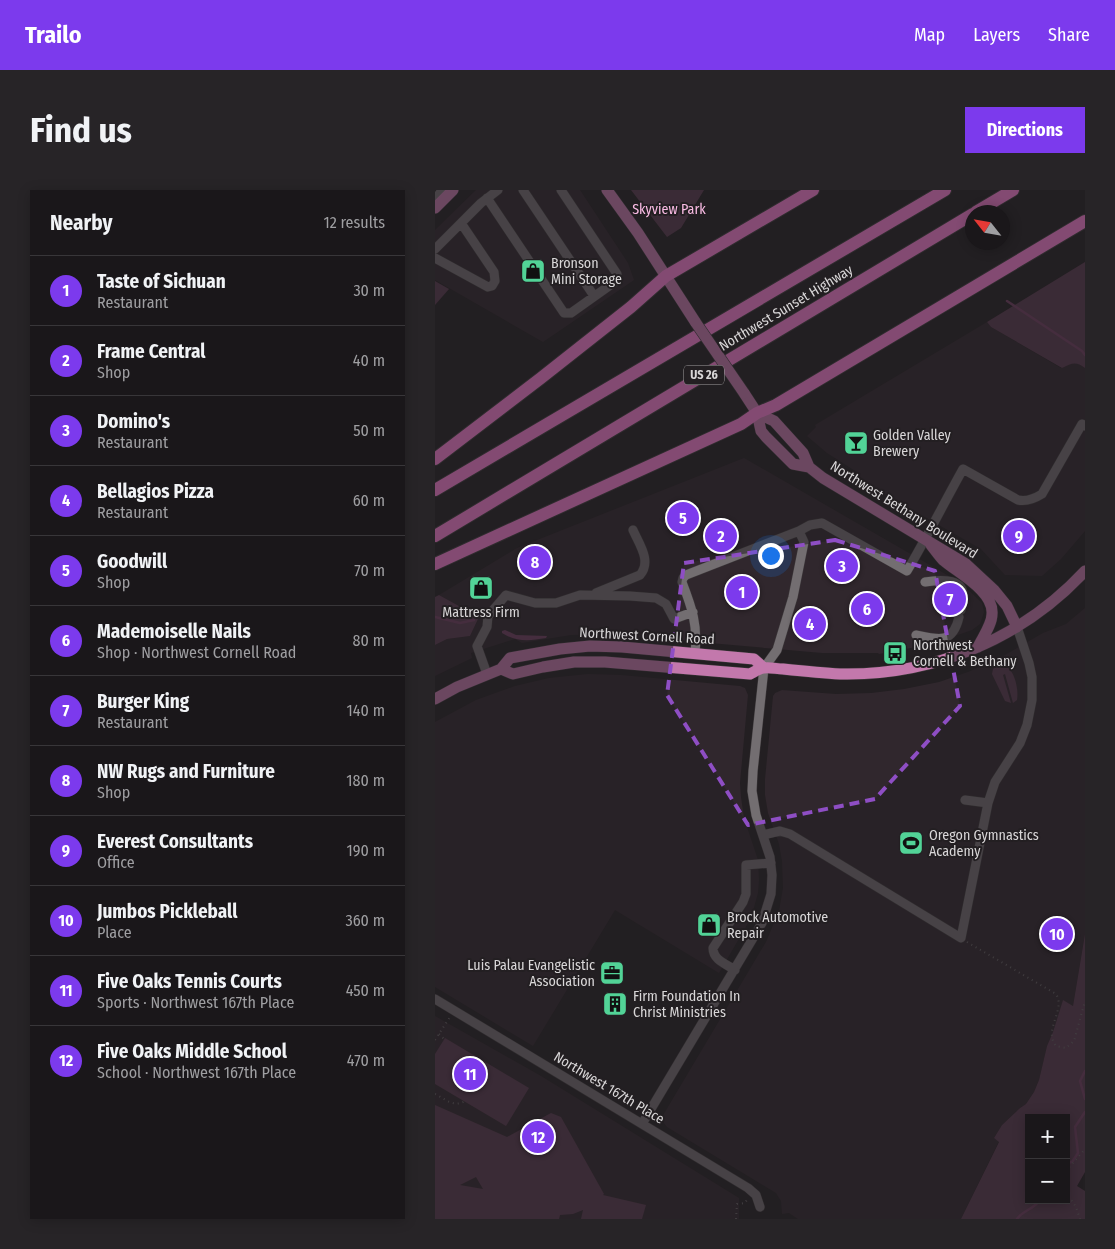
<!DOCTYPE html>
<html lang="en">
<head>
<meta charset="utf-8">
<style>
	body { margin:0; font-family:"Fira Sans Condensed",sans-serif; background:#272427; color:#f1f3f6 }
	.controls { position:absolute; right:15px; bottom:15px; display:grid; overflow:hidden; border-radius:0px; box-shadow:0 2px 12px #0003 }
	.controls button { width:45px; height:45px; display:grid; place-items:center; padding:0; border:0; border-bottom:1px solid #383639; background:#1a171a; color:#f1f3f6; font:25px sans-serif }
	.compass { position:absolute; left:530px; top:15px; width:45px; height:45px; border-radius:50%; background:#1a171a; box-shadow:0 2px 12px #0003; rotate:301deg }
	.you { position:absolute; left:335px; top:365px; width:18px; height:18px; margin:-12px; border:4px solid #fff; border-radius:50%; background:#1a73e8; box-shadow:0 0 0 8px #1a73e833 }
	.badge { display:grid; place-items:center; width:32px; height:32px; border-radius:50%; background:#7c3aed; color:#fff; font-size:16px; font-weight:700 }
	.pin { position:absolute; translate:-50% -50%; border:2px solid #fff; box-shadow:0 1px 5px #0006 }
	.list { margin:0; padding:0; list-style:none }
	h2 { display:flex; justify-content:space-between; align-items:center; height:65px; margin:0; padding:0 20px; font-size:21px }
	h2 small { font-size:16px; font-weight:400; color:#9f9fa2 }
	.list li { display:grid; grid-template-columns:32px 1fr auto; gap:15px; align-items:center; box-sizing:border-box; height:70px; padding:0 20px; border-top:1px solid #383639 }
	.list b { display:block; font-size:19px; white-space:nowrap }
	.list p { margin:0; font-size:16px; white-space:nowrap; color:#9f9fa2 }
	.list em { font-size:16px; font-style:normal; color:#9f9fa2 }
	.map { position:relative; flex:none; width:650px; height:1029px; overflow:hidden; border-radius:0px }
	header { display:flex; align-items:center; gap:30px; box-sizing:border-box; height:70px; padding:0 25px; background:#7c3aed; color:#fff }
	header strong { font-size:24px }
	nav { display:flex; gap:28px; margin-inline-start:auto; font-size:18px }
	.intro { display:flex; align-items:center; justify-content:space-between; box-sizing:border-box; height:120px; padding:0 30px }
	h1 { margin:0; font-size:35px }
	.button { padding:12px 22px; border-radius:0px; background:#7c3aed; color:#fff; font-size:18px; font-weight:700 }
	main { display:flex; gap:30px; padding:0 30px }
	aside { flex:1; background:#1a171a; border-radius:0px; box-shadow:0 2px 12px #0003 }
	.map>svg:first-child { display:block }
	.built { fill:#30272d }
	.green { fill:#583a4e; fill-rule:evenodd }
	.water { fill:#6f3f60 }
	.lines { fill:none; stroke-linecap:round; stroke-linejoin:round }
	.stream { stroke:#6f3f60; stroke-width:2.5 }
	.minor-casing { stroke:#3e3a3c; stroke-width:10 }
	.major-casing { stroke:#3e3a3c; stroke-width:12 }
	.highway-casing { stroke:#3e3a3c; stroke-width:14 }
	.path { stroke:#646163; stroke-width:2; stroke-dasharray:1 4; stroke-linecap:butt }
	.minor { stroke:#736e71; stroke-width:9 }
	.major { stroke:#c378ac; stroke-width:11 }
	.highway { stroke:#f87fd3; stroke-width:12 }
	.major-bridge-casing { stroke:#3e3a3c; stroke-width:12; stroke-linecap:butt }
	.major-bridge { stroke:#c378ac; stroke-width:11 }
	.marked { fill:none; stroke:#8e4ec4; stroke-width:4; stroke-dasharray:10 6; stroke-linejoin:round }
	.labels { text-anchor:middle; dominant-baseline:central; stroke-width:4; stroke-linejoin:round; paint-order:stroke }
	.shield { fill:#231f22; stroke:#a2a0a1; stroke-width:1 }
	.shield-label { font-size:12px; font-weight:bold; fill:#d9d7d8 }
	.park-label { font-size:14px; fill:#fbbce5; stroke:#231f22 }
	.poi-label { font-size:14px; fill:#d9d7d8; stroke:#231f22; text-anchor:start }
	.street-label { font-size:14px; fill:#d9d7d8; stroke:#231f22 }
</style>
</head>
<body>
<header>
<strong>Trailo</strong>
<nav><a>Map</a><a>Layers</a><a>Share</a></nav>
</header>
<div class="intro"><h1>Find us</h1><a class="button">Directions</a></div>
<main>
<aside>
<h2>Nearby<small>12 results</small></h2>
<ul class="list">
<li><span class="badge">1</span><div><b>Taste of Sichuan</b><p>Restaurant</p></div><em>30 m</em></li>
<li><span class="badge">2</span><div><b>Frame Central</b><p>Shop</p></div><em>40 m</em></li>
<li><span class="badge">3</span><div><b>Domino's</b><p>Restaurant</p></div><em>50 m</em></li>
<li><span class="badge">4</span><div><b>Bellagios Pizza</b><p>Restaurant</p></div><em>60 m</em></li>
<li><span class="badge">5</span><div><b>Goodwill</b><p>Shop</p></div><em>70 m</em></li>
<li><span class="badge">6</span><div><b>Mademoiselle Nails</b><p>Shop · Northwest Cornell Road</p></div><em>80 m</em></li>
<li><span class="badge">7</span><div><b>Burger King</b><p>Restaurant</p></div><em>140 m</em></li>
<li><span class="badge">8</span><div><b>NW Rugs and Furniture</b><p>Shop</p></div><em>180 m</em></li>
<li><span class="badge">9</span><div><b>Everest Consultants</b><p>Office</p></div><em>190 m</em></li>
<li><span class="badge">10</span><div><b>Jumbos Pickleball</b><p>Place</p></div><em>360 m</em></li>
<li><span class="badge">11</span><div><b>Five Oaks Tennis Courts</b><p>Sports · Northwest 167th Place</p></div><em>450 m</em></li>
<li><span class="badge">12</span><div><b>Five Oaks Middle School</b><p>School · Northwest 167th Place</p></div><em>470 m</em></li>
</ul>
</aside>
<div class="map">
<svg width="650" height="1029" viewBox="0 0 650 1029">
	<rect width="100%" height="100%" fill="#231f22"/>
	<path class="built" d="M41 0H145L193 73 199 90 108 152 0 90V40Z
		M552 132 556 137 626 178 639 172 644 173 650 178V341L626 369 607 386 570 385 546 359 423 289 425 284 392 263 372 246 381 237 380 235Z
		M309 268 526 393 547 413 549 422 545 434 537 440 497 454 444 464 443 463H387L172 444 136 445 87 453 80 449 36 463 37 468 0 486V455L12 449 35 446 44 427 4 405 82 358Z
		M650 418V744L638 816 628 811 618 842 612 856 604 890 599 902 591 914 585 918 567 935 559 948 564 951 526 1029H363L354 1023 347 1024 346 1011 341 1003 232 937 229 933 227 927 331 752 344 721 348 698 347 671 344 654 333 623 330 605V589L338 506 340 503 347 500 401 504 436 503 469 499 504 492 533 482 563 469 608 443 631 434Z
		M153 484 186 485 305 496 310 498 313 505 305 593 306 607 309 628 323 670 324 690 323 703 316 728 284 783 180 720 98 856 0 797V532L41 510 80 496 114 488Z
		M0 826 106 886 304 1008V1029H0Z"/>
	<path class="green" d="M196 0H269L246 38 232 47Z
		M650 72V178C641 171 637 173 627 178L556 137 552 132Z
		M0 91 14 99 0 115Z
		M4 405 44 427 35 446 12 449 0 455V407Z
		M565 474C579 475 584 498 582 510L578 513 570 484 568 485 576 513 570 511 557 484 558 479Z
		M650 744V982L642 996 650 1001V1029H526L564 952 559 948 567 935 585 918 591 914 599 902 604 890 612 856 618 842 628 810 638 816ZM594 928H631V1010H594Z
		M10 848 94 898 71 936 0 894V864Z
		M0 915 72 947 116 923 126 927 169 1004 168 1005 211 1015 207 1029H146L148 1020 138 1024 125 1025 124 1029H0ZM41 987 48 999 25 995Z"/>
	<path class="water" d="M70 440 81 445 112 446 111 448C94 451 81 452 67 443V441Z"/>
	<g class="lines">
		<path class="stream" d="M572 111 647 161 650 165
			M0 427 25 433 39 430
			M650 881 645 891 650 909
			M631 973 637 972 643 963 640 937 650 922
			M582 1029C588 1020 598 1020 605 1010"/>
		<defs>
			<path id="minor" d="M88 0 159 106
				M52 8 129 123H136L181 91 182 84 126 0
				M0 10 7 0
				M0 59 46 13 63 0
				M0 68 53 97 57 96 60 91 59 82 26 33
				M364 341 375 335 387 333 472 381C492 347 509 313 528 279L583 310C592 312 599 309 607 304L647 234 650 236
				M490 392C501 390 527 387 528 404 529 409 527 415 526 420
				M161 403 205 385C217 371 204 354 198 340
				M481 445C504 450 518 454 524 427
				M52 484 42 456 52 437 53 426 71 405 100 413H121L145 405 195 406 221 408 231 414 239 429 258 422
				M530 610 553 613
				M328 645 345 641 355 644 526 748 553 613 560 592 585 553 592 535 597 510V487L594 473 582 437
				M300 780C291 774 278 770 278 758L308 712 311 704V675L336 673
				M0 809 313 998 321 1005 325 1017
				M207 934 327 733 336 704 337 685 335 667 321 625 317 601 318 581 329 478 342 460 358 407 369 352 364 341 251 385 248 388 247 392C257 418 263 435 260 463"/>
			<path id="major" d="M172 0 203 43 261 133
				M0 18 18 0
				M309 203 322 223 326 241 331 247 358 274 374 277 388 288 531 374 559 400 572 416 582 437
				M322 223 339 231 368 263 374 277
				M496 355C500 360 504 366 508 370 523 383 559 401 557 424 557 435 547 448 543 457
				M66 479 78 484 108 477 139 472H170L315 484C319 482 325 478 329 478 335 477 342 479 348 479 367 481 386 483 405 484 498 486 587 449 650 381
				M0 509 22 497 66 479 75 468 125 459 155 456 187 457 319 469 329 478"/>
			<path id="highway" d="M541 22 578 0
				M0 269 106 188 196 117 231 86 378 0
				M0 300 510 0
				M0 346 538 24
				M0 374 306 234 322 223 341 215 650 31"/>
		</defs>
		<use href="#minor" class="minor-casing"/>
		<use href="#major" class="major-casing"/>
		<use href="#highway" class="highway-casing"/>
		<path class="path" d="M460 463V470
			M532 752 621 804C631 820 608 840 621 856L631 858 639 851 650 811
			M4 844 9 849
			M0 850 15 827
			M0 904C10 909 19 918 30 911
			M631 981 650 959
			M631 1002 641 1017 645 1029
			M301 1029 302 1014 310 1013 313 1008"/>
		<use href="#minor" class="minor"/>
		<use href="#major" class="major"/>
		<use href="#highway" class="highway"/>
		<defs>
			<path id="major-bridge" d="M261 133 309 203"/>
		</defs>
		<use href="#major-bridge" class="major-bridge-casing"/>
		<use href="#major-bridge" class="major-bridge"/>
	</g>
	<path d="M0 0H650V1029H0ZM400 350 500 381 525 516 440 609 313 635 232 505 249 373Z" fill="#231f22" fill-opacity=".55" fill-rule="evenodd"/>
	<path class="marked" d="M400 350 500 381 525 516 440 609 313 635 232 505 249 373Z"/>
	<defs>
		<symbol id="shop-square" viewBox="-11 -11 22 22"><rect x="-9" y="-9" width="18" height="18" rx="4" fill="#52d397" stroke="#231f22"/><path d="M-5-2.5h2.3a2.7 3.5 0 0 1 5.4 0H5L5.5 6h-11ZM-1.5-2.5h3a1.5 2.3 0 0 0-3 0Z" fill="#111"/></symbol>
		<symbol id="bar-square" viewBox="-11 -11 22 22"><rect x="-9" y="-9" width="18" height="18" rx="4" fill="#52d397" stroke="#231f22"/><path d="M-6-5H6L.8 .8V4.5H3.5V6h-7V4.5H-.8V.8Z" fill="#111"/></symbol>
		<symbol id="bus-square" viewBox="-11 -11 22 22"><rect x="-9" y="-9" width="18" height="18" rx="4" fill="#52d397" stroke="#231f22"/><path d="M-5-6H5V4H4V6H2V4H-2V6H-4V4H-5ZM-3.5-4V0h7V-4ZM-3.5 1.2v1.5H-2V1.2ZM2 1.2v1.5H3.5V1.2Z" fill="#111"/></symbol>
		<symbol id="stadium-square" viewBox="-11 -11 22 22"><rect x="-9" y="-9" width="18" height="18" rx="4" fill="#52d397" stroke="#231f22"/><path d="M0-5a6.5 5 0 1 0 0 10a6.5 5 0 1 0 0-10ZM-3.5-1.8h7v3.6h-7Z" fill="#111"/></symbol>
		<symbol id="office-square" viewBox="-11 -11 22 22"><rect x="-9" y="-9" width="18" height="18" rx="4" fill="#52d397" stroke="#231f22"/><path d="M-6-3h4V-5.5h4V-3h4V5H-6ZM-1-4.5V-3h2v-1.5ZM-6 0V1H6V0Z" fill="#111"/></symbol>
		<symbol id="building-square" viewBox="-11 -11 22 22"><rect x="-9" y="-9" width="18" height="18" rx="4" fill="#52d397" stroke="#231f22"/><path d="M-4-6H4V6H1V3H-1V6H-4ZM-2.5-4.3h1.7v1.8h-1.7ZM.8-4.3h1.7v1.8H.8ZM-2.5-1h1.7V.8h-1.7ZM.8-1h1.7V.8H.8Z" fill="#111"/></symbol>
	</defs>
	<g fill-rule="evenodd">
		<use href="#shop-square" x="84" y="67" width="28" height="28"/>
		<use href="#bar-square" x="407" y="239" width="28" height="28"/>
		<use href="#shop-square" x="32" y="384" width="28" height="28"/>
		<use href="#bus-square" x="446" y="449" width="28" height="28"/>
		<use href="#stadium-square" x="462" y="639" width="28" height="28"/>
		<use href="#shop-square" x="260" y="721" width="28" height="28"/>
		<use href="#office-square" x="163" y="769" width="28" height="28"/>
		<use href="#building-square" x="166" y="800" width="28" height="28"/>
	</g>
	<g class="labels">
		<rect class="shield" x="249" y="175.5" width="40" height="19" rx="4"/>
		<g class="shield-label">
			<text x="269" y="185">US 26</text>
		</g>
		<g class="park-label">
			<text x="234" y="19">Skyview Park</text>
		</g>
		<g class="poi-label">
			<text x="116" y="73">Bronson<tspan x="116" dy="16">Mini Storage</tspan></text>
			<text x="438" y="245">Golden Valley<tspan x="438" dy="16">Brewery</tspan></text>
			<text x="46" y="422" text-anchor="middle">Mattress Firm</text>
			<text x="478" y="455">Northwest<tspan x="478" dy="16">Cornell &amp; Bethany</tspan></text>
			<text x="494" y="645">Oregon Gymnastics<tspan x="494" dy="16">Academy</tspan></text>
			<text x="292" y="727">Brock Automotive<tspan x="292" dy="16">Repair</tspan></text>
			<text x="160" y="775" text-anchor="end">Luis Palau Evangelistic<tspan x="160" dy="16">Association</tspan></text>
			<text x="198" y="806">Firm Foundation In<tspan x="198" dy="16">Christ Ministries</tspan></text>
		</g>
		<g class="street-label">
			<text transform="translate(351 118) rotate(-31)">Northwest Sunset Highway</text>
			<text transform="translate(469 320) rotate(32)">Northwest Bethany Boulevard</text>
			<text transform="translate(212 446) rotate(3)">Northwest Cornell Road</text>
			<text transform="translate(174 898) rotate(31)">Northwest 167th Place</text>
		</g>
	</g>
</svg>
<div class="controls">
<button>+</button>
<button>−</button>
</div>
<svg class="compass" viewBox="-18 -18 36 36"><path d="M0-13l5 13h-10z" fill="#e53935"/><path d="M0 13l5-13h-10z" fill="#9f9fa2"/></svg>
<div class="you"></div>
<div class="pin badge" style="left:307px;top:402px">1</div>
<div class="pin badge" style="left:286px;top:346px">2</div>
<div class="pin badge" style="left:407px;top:376px">3</div>
<div class="pin badge" style="left:375px;top:434px">4</div>
<div class="pin badge" style="left:248px;top:328px">5</div>
<div class="pin badge" style="left:432px;top:419px">6</div>
<div class="pin badge" style="left:515px;top:409px">7</div>
<div class="pin badge" style="left:100px;top:372px">8</div>
<div class="pin badge" style="left:584px;top:346px">9</div>
<div class="pin badge" style="left:622px;top:744px">10</div>
<div class="pin badge" style="left:35px;top:884px">11</div>
<div class="pin badge" style="left:103px;top:947px">12</div>
</div>
</main>
</body>
</html>
